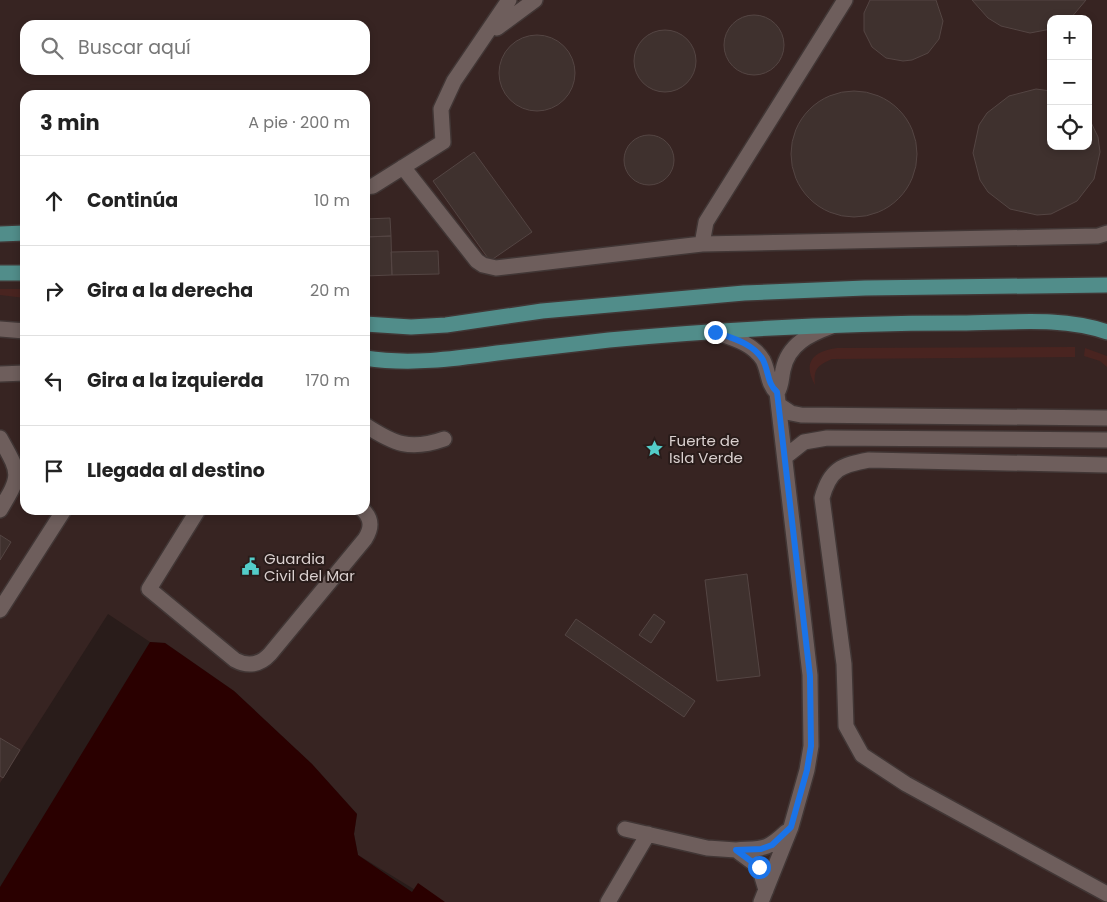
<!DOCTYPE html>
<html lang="es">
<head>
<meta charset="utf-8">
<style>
	body { margin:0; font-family:Poppins,sans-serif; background:#f6f6f6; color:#222 }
	.controls { position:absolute; right:15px; top:15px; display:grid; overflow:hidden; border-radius:10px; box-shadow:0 2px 8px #0003 }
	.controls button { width:45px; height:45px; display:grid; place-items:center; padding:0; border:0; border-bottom:1px solid #e0e0e0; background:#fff; color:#222; font:25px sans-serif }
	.stop { position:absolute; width:15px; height:15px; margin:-11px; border:4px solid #1a73e8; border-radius:50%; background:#fff }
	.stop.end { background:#1a73e8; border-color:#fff; box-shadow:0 1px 5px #0008 }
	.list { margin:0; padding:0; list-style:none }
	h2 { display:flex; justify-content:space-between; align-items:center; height:65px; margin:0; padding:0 20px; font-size:21px }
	h2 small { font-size:16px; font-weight:400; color:#767676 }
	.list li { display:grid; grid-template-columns:32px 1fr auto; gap:15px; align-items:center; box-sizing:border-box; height:90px; padding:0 20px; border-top:1px solid #e0e0e0 }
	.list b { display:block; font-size:19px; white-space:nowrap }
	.list em { font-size:16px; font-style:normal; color:#767676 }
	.icon { flex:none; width:28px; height:28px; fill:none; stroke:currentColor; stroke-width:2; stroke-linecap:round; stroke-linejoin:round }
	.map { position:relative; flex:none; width:1107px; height:902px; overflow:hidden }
	.search { position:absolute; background:#fff; box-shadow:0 2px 8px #0003; left:20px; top:20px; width:350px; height:55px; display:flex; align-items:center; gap:12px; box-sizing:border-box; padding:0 18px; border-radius:15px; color:#767676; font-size:19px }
	.panel { position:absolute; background:#fff; box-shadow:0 2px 8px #0003; left:20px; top:90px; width:350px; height:425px; border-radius:15px }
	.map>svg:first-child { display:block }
	.built { fill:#372422; fill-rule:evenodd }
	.green { fill:#492420 }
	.water { fill:#2a0000 }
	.building { fill:#3f312e; stroke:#544543 }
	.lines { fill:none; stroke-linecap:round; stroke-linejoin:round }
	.minor-casing { stroke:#413635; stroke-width:18 }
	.major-casing { stroke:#413635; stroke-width:18 }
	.minor { stroke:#6e5e5c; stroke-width:15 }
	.major { stroke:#518d8a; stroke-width:15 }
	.route { stroke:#1a73e8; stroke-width:6 }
	.labels { text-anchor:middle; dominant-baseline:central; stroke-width:4; stroke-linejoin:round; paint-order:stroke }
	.poi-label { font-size:15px; fill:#dad0cf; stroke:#291c1a; text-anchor:start }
</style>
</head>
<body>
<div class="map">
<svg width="1107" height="902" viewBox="0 0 1107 902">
	<rect width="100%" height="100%" fill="#291c1a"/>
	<path class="built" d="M0 0H1107V902H435L358 855 354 834 357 814 312 764 234 691 165 643 150 642 108 614 0 783ZM1051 19H1088V146H1051ZM25 25H365V70H25ZM25 95H365V510H25Z"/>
	<path class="green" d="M0 289H25V298L0 295Z
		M1075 347V357L832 359C818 365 813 369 815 385 802 362 814 351 837 348Z
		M1085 348 1107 356V367L1100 361 1084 356Z"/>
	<path class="water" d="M150 642 165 643 234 691 312 764 357 814 354 834 358 855 412 892 418 883 445 902H0V887Z"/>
	<path class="building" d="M870 0H936L943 21 939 39 928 53 912 60 903 61 886 58 872 47 864 31V13Z
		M972 0H1086L1070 19H1051V29L1030 33 1001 26 988 18Z
		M724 45a30 30 0 1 1 60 0a30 30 0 1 1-60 0Z
		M634 61a31 31 0 1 1 62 0a31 31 0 1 1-62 0Z
		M499 73a38 38 0 1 1 76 0a38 38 0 1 1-76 0Z
		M1036 89 1051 91V146H1088V116L1098 137 1100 152 1094 179 1077 201 1051 214 1037 215 1010 209 988 192 980 180 973 153 979 125 987 113 1009 96Z
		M791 154a63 63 0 1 1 126 0a63 63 0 1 1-126 0Z
		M624 160a25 25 0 1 1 50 0a25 25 0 1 1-50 0Z
		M474 152 532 232 490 261 433 181Z
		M390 218 391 236 365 237V219Z
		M391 236 392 275 365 276V237Z
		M438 251 439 274 392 275 391 252Z
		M23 408H25V445H23Z
		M0 535 11 542 0 560Z
		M747 574 760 676 717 681 705 580Z
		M654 614 665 622 651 643 639 635Z
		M576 619 695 701 684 717 565 635Z
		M0 738 20 750 3 778 0 776Z"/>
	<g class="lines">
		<defs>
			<path id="minor" d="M497 28 535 0
				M403 167 477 261 483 265 496 268 702 244 1098 236 1107 233
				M365 187 373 186 443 142 441 109 454 81 509 0
				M702 244 706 222 845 0
				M0 329 25 331
				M715 332C732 338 753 343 763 360 769 372 767 383 777 393
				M0 374 25 373
				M779 405 791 413 801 415 1107 418
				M365 425C394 444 410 451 444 439
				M0 438C20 474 22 474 0 510
				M785 457 804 442 827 438 1107 440
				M1107 465 869 460C841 465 830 469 822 498L844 664 846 726 862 755 906 784 1107 894
				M198 510 149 589 235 660C248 667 260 665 270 654L365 539C372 528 372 519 363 510
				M0 610 64 510
				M625 829 707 848 736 850
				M766 890 759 867 736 850C763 848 766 851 786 832
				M608 902 648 834
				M761 902 791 827 807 770 811 746 810 675 777 393C782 385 781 379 783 370 788 344 810 334 832 326"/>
			<path id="major" d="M0 234 25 233
				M0 273H25
				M365 324 411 327 446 325 542 311 744 293 865 288 1107 285
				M365 358C409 365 453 359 497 353 534 349 572 344 609 340 726 329 843 323 960 323 1008 323 1061 316 1107 332"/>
		</defs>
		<use href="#minor" class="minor-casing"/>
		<use href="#major" class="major-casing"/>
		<use href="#minor" class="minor"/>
		<use href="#major" class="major"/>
	</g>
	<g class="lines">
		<path class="route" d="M715 332C732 338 753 343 763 360 769 372 767 383 777 392L810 676 811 746 807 770 791 827 772 845 761 849 736 850 759 867"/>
	</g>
	<defs>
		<symbol id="sight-bare" viewBox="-9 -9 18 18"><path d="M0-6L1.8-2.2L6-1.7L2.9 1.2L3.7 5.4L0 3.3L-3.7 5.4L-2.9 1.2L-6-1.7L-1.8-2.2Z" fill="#53cdc9" stroke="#291c1a" stroke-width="2.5" paint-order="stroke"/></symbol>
		<symbol id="civic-bare" viewBox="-9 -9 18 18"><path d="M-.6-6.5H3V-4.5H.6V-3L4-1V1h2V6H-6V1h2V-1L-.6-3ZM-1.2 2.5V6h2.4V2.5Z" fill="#53cdc9" stroke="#291c1a" stroke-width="2.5" paint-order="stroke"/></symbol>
	</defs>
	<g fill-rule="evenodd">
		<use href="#sight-bare" x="642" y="436" width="25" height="25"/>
		<use href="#civic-bare" x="238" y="554" width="25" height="25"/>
	</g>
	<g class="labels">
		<g class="poi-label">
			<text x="669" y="440">Fuerte de<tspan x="669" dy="17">Isla Verde</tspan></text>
			<text x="264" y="558">Guardia<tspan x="264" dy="17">Civil del Mar</tspan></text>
		</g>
	</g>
</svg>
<div class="controls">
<button>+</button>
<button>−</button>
<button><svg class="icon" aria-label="locate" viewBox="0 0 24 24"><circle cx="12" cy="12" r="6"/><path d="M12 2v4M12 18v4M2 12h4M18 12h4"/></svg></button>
</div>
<div class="stop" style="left:759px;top:867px"></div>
<div class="stop end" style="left:715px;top:332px"></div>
<div class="search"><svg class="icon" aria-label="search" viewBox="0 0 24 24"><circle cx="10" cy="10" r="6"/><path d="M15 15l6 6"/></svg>Buscar aquí</div>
<section class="panel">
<h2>3 min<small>A pie · 200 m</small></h2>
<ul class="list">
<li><svg class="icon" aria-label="ahead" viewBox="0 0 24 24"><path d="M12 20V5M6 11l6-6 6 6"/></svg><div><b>Continúa</b></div><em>10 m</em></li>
<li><svg class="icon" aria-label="right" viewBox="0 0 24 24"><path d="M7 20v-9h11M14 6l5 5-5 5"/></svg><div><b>Gira a la derecha</b></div><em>20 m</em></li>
<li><svg class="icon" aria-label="left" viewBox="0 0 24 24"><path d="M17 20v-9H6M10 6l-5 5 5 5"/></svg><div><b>Gira a la izquierda</b></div><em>170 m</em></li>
<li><svg class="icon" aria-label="arrive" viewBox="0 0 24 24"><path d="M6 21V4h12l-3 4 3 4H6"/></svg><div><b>Llegada al destino</b></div></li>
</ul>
</section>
</div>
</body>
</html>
